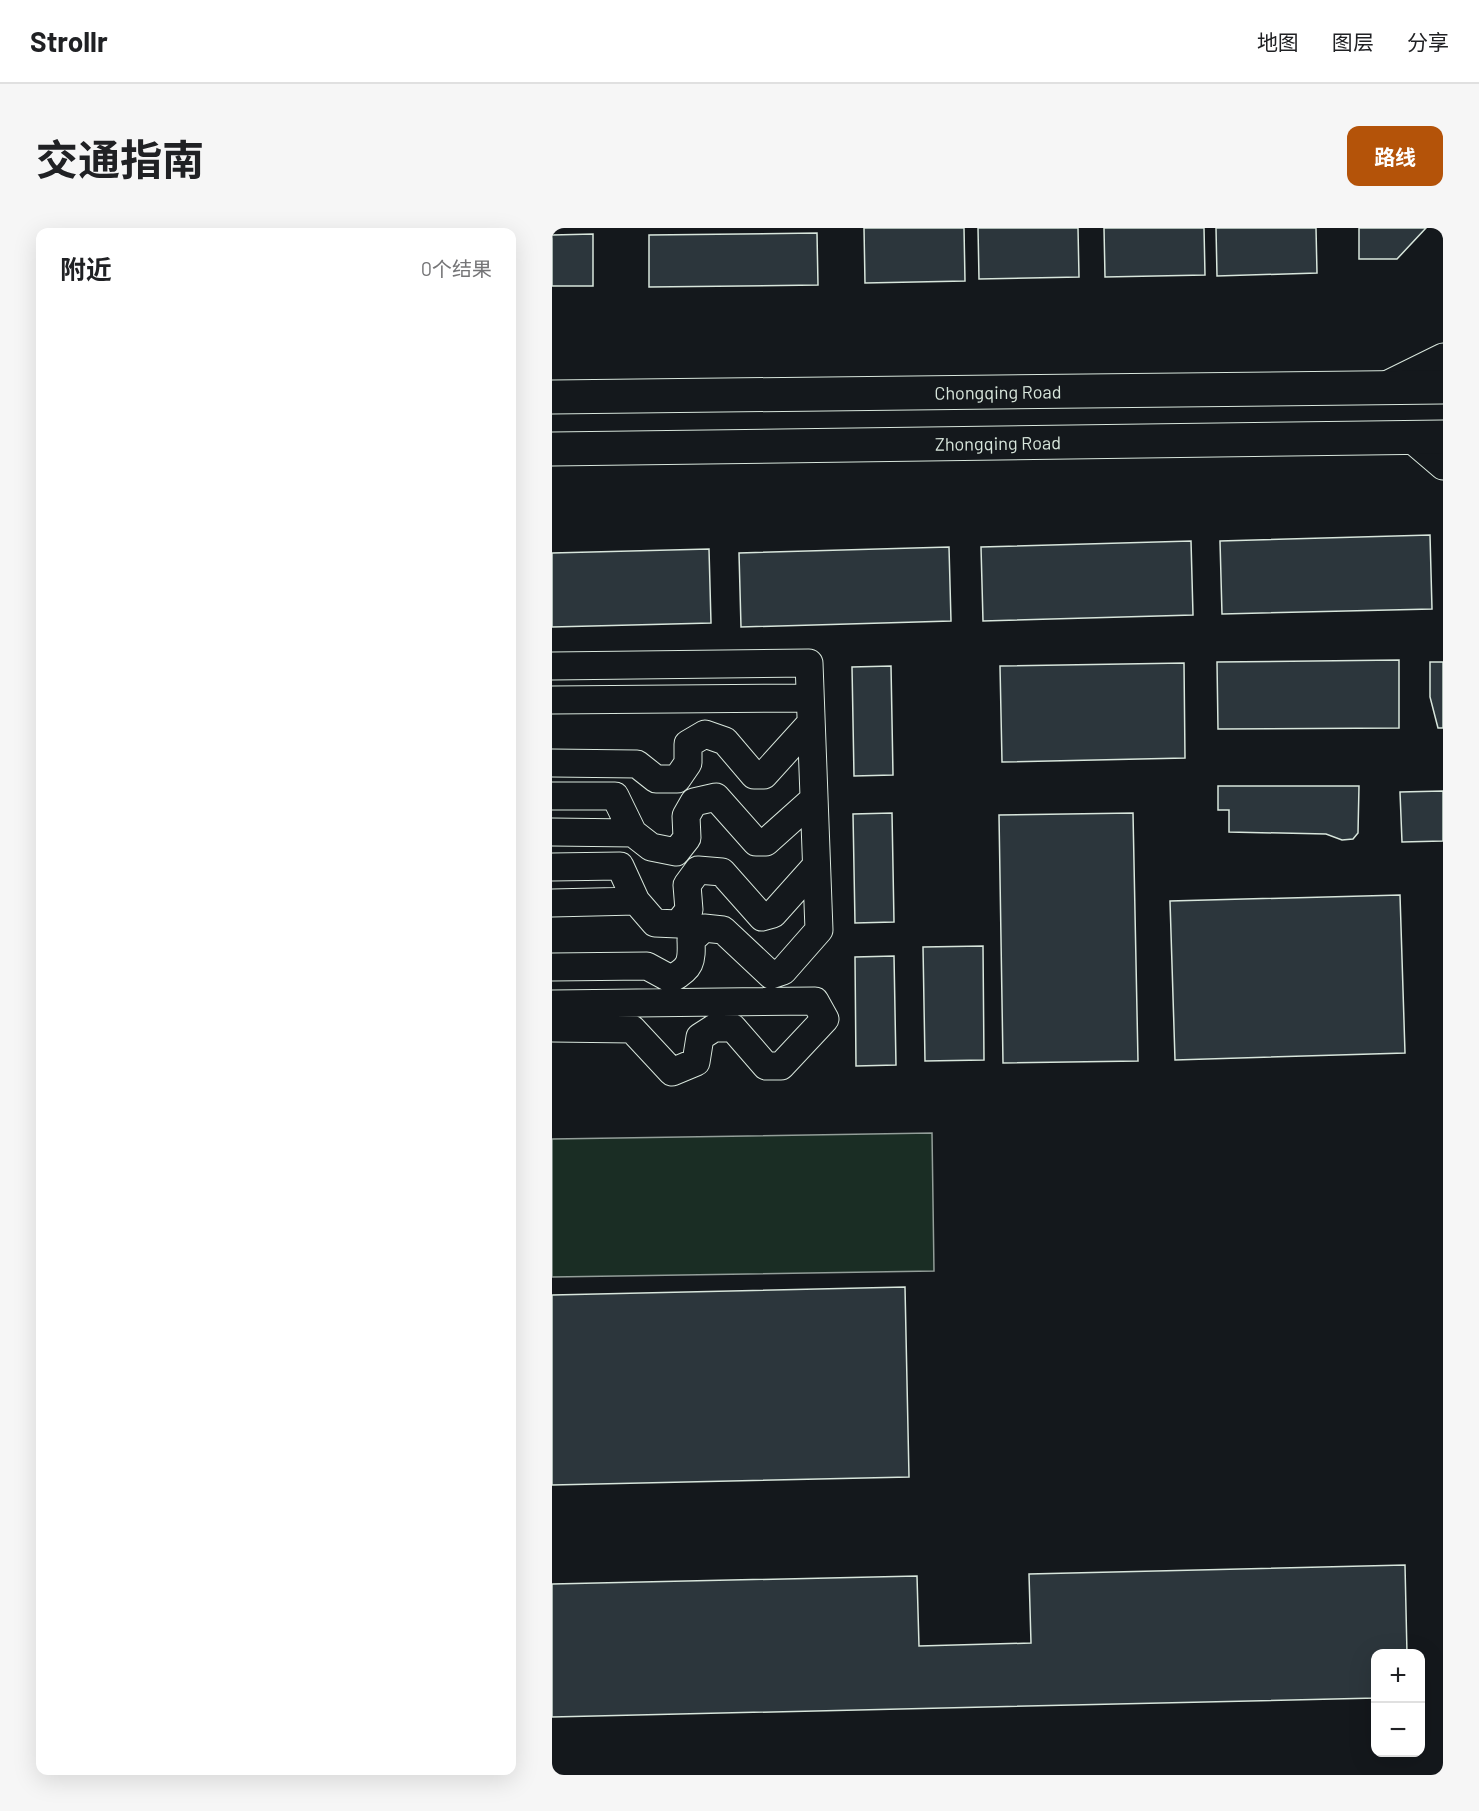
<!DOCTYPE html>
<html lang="zh">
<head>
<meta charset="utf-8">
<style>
	body { margin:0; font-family:Barlow,"Noto Sans SC",sans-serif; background:#f6f6f6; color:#202124 }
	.controls { position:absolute; right:18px; bottom:18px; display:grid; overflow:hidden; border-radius:12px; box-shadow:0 6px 24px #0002 }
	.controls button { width:54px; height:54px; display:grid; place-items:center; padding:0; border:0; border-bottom:2px solid #e0e0e0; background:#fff; color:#202124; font:30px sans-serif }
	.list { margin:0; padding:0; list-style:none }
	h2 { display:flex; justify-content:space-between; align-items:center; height:78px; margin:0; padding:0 24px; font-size:26px }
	h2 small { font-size:20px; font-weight:400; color:#757577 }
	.map { position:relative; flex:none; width:891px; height:1547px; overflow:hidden; border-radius:12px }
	header { display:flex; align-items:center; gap:36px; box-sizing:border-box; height:84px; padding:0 30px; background:#fff; border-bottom:2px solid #e0e0e0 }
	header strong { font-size:28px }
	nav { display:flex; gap:33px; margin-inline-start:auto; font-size:21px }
	.intro { display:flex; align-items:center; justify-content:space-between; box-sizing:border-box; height:144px; padding:0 36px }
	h1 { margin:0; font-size:42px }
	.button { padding:15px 27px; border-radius:12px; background:#b45309; color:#fff; font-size:21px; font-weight:700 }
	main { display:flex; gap:36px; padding:0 36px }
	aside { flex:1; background:#fff; border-radius:12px; box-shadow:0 6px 24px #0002 }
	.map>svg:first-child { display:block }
	.green { fill:#1a2d24; stroke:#939e99; stroke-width:1.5 }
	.building { fill:#2c363c; stroke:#d8e6dc; stroke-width:1.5 }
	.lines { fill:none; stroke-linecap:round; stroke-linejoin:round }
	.minor-casing { stroke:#d8e6dc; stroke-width:29 }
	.major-casing { stroke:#d8e6dc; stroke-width:35 }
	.minor { stroke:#14181c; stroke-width:27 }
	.major { stroke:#14181c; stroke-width:33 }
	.labels { text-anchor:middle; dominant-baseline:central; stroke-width:4.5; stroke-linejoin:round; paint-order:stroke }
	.street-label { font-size:18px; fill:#d8e6dc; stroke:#14181c }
</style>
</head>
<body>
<header>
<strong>Strollr</strong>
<nav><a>地图</a><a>图层</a><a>分享</a></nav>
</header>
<div class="intro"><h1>交通指南</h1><a class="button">路线</a></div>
<main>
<aside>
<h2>附近<small>0个结果</small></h2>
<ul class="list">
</ul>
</aside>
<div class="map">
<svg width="891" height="1547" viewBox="0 0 891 1547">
	<rect width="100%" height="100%" fill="#14181c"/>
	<path class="green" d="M380 905 382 1043 0 1049V911Z"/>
	<path class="building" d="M312 0H412L413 53 313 55Z
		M426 0H526L527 49 427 51Z
		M552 0H652L653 47 553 49Z
		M664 0H764L765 45 665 48Z
		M807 0H874L845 31H807Z
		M265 5 266 57 97 59V7Z
		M41 6V58H0V7Z
		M878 307 880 381 670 386 668 313Z
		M639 313 641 387 431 393 429 319Z
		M397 319 399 393 189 399 187 325Z
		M157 321 159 395 0 399V325Z
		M847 432V500L666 501 665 434Z
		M878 434H891V500H886L878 469Z
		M632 435 633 530 450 534 448 438Z
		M339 438 341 547 302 548 300 439Z
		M666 558H807L806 605 801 611 790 612 774 606 677 604V582H666Z
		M891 563V613L850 614 848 564Z
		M340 585 342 694 303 695 301 586Z
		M581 585 586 833 451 835 447 587Z
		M848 667 853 825 623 832 618 673Z
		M431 718 432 832 373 833 371 719Z
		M342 728 344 837 304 838 303 729Z
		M353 1059 357 1249 0 1257V1067Z
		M853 1337 855 1426H824V1470L0 1489V1356L365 1348 367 1418 479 1415 477 1346Z"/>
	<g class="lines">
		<defs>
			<path id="minor" d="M830 159 891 129
				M857 209 891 238
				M0 438 257 435 267 702 231 743 219 747 171 702 152 700 139 712C140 734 139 740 119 751L95 738 0 739
				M0 472 258 470
				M0 535 85 536 104 551H125L136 535V516L153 506 173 513 202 547H212L259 495
				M0 568H63L81 605
				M0 604 81 605 99 619 124 624 135 610 134 588 142 574 164 569 204 614H214L262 571
				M0 639 68 638 84 673
				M0 675 84 673 103 695 126 696 137 682 135 657 146 642 170 644 210 689 221 686 264 638
				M0 776 263 773 273 791 229 838H214L181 800H162L148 809 144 834 120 844 80 801 0 800"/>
			<g id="major">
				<path id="s1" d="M0 169 891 159"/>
				<path id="s2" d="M0 221 891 209"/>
			</g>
		</defs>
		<use href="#minor" class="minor-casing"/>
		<use href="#major" class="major-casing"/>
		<use href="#minor" class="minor"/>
		<use href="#major" class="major"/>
	</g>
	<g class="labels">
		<g class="street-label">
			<text stroke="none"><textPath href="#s1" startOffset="446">Chongqing Road</textPath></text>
			<text stroke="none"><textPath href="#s2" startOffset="446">Zhongqing Road</textPath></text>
		</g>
	</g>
</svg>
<div class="controls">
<button>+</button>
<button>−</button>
</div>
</div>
</main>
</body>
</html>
